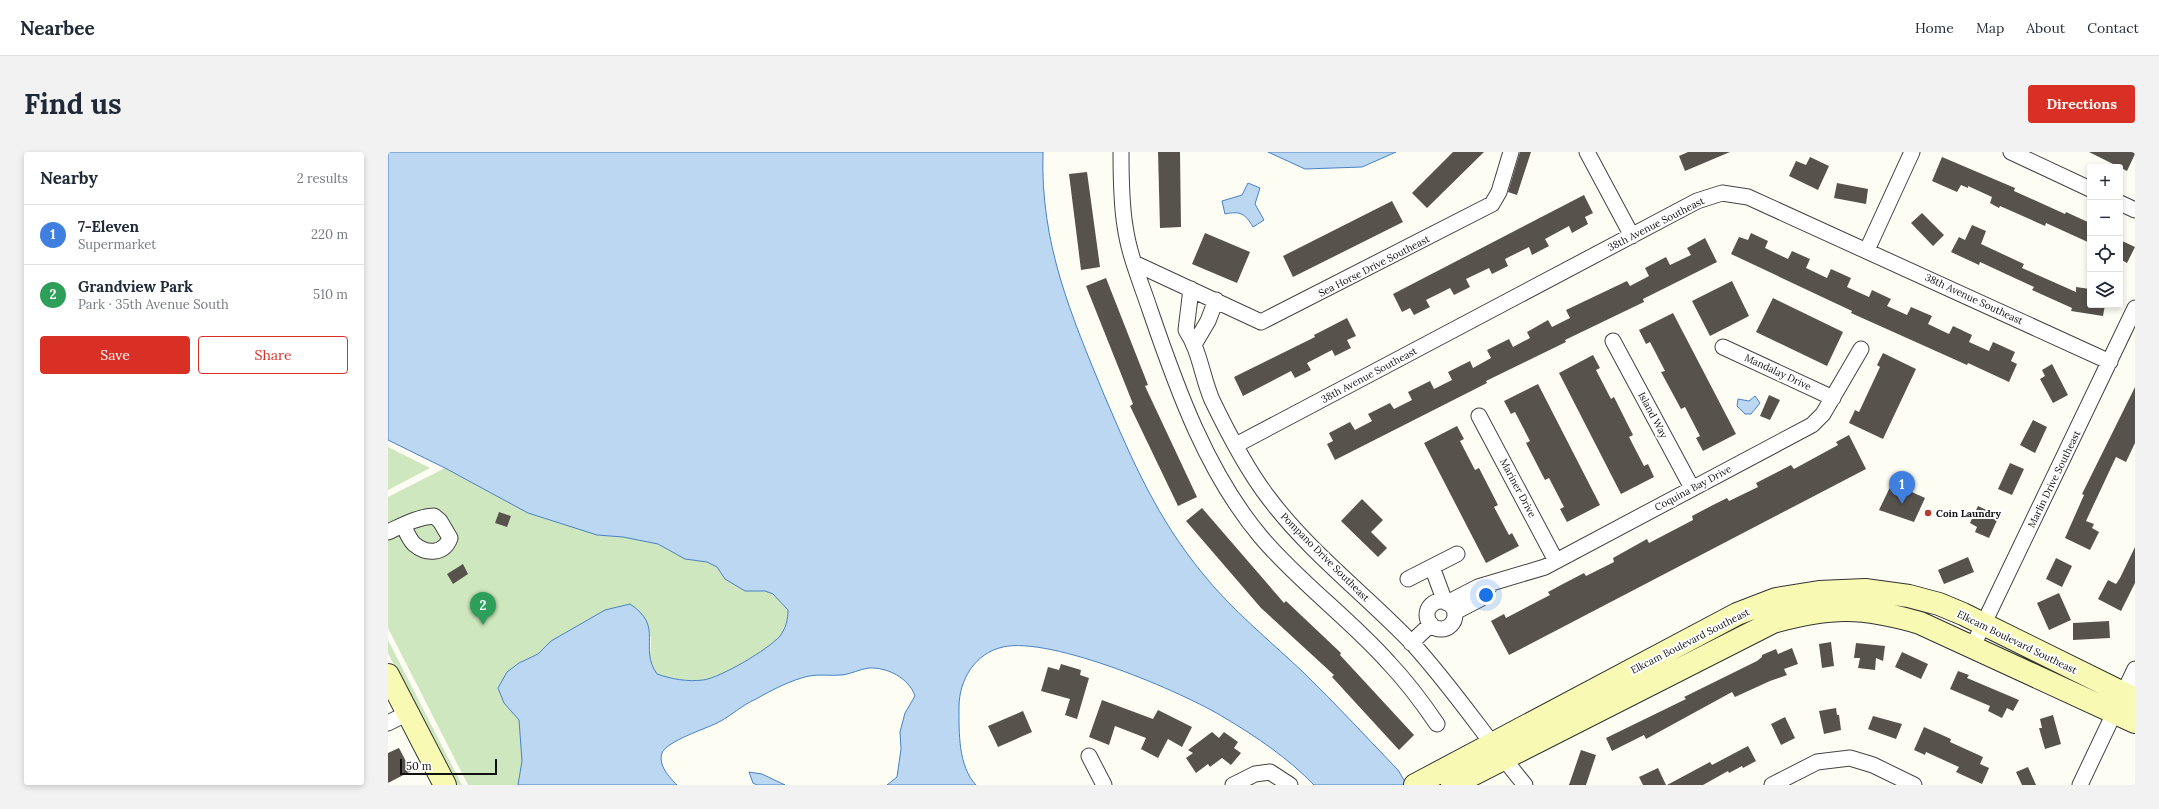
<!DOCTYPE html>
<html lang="en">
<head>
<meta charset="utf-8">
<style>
	body { margin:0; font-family:Lora,serif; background:#f2f2f3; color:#1f2937 }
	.controls { position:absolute; right:12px; top:12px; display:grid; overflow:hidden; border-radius:4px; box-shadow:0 2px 6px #0003 }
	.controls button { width:36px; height:36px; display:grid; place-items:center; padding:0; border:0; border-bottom:1px solid #e0e1e3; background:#fff; color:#1f2937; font:20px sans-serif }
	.scale { position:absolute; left:12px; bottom:10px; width:97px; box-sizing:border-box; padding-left:4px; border:2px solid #101010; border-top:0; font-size:11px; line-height:14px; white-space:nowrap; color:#101010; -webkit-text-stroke:3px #fff; paint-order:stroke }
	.you { position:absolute; left:1098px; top:443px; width:14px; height:14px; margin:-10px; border:3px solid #fff; border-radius:50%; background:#1a73e8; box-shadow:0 0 0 6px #1a73e833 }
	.badge { display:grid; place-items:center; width:26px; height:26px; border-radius:50%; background:#d93025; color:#fff; font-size:13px; font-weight:700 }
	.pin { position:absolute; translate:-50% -33px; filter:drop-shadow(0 1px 2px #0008) }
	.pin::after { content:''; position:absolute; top:21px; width:14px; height:12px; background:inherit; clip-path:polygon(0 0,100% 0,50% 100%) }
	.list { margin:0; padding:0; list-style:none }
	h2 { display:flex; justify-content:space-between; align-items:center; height:52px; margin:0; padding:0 16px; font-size:17px }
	h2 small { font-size:13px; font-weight:400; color:#747a83 }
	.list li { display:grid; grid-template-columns:26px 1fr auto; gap:12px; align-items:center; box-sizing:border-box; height:60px; padding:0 16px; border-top:1px solid #e0e1e3 }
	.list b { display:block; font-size:15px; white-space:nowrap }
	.list p { margin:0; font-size:13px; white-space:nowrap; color:#747a83 }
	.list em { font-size:13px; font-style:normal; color:#747a83 }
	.actions { display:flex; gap:8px; padding:12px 16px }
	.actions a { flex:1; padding:9px 0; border:1px solid #d93025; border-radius:4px; text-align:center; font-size:14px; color:#d93025 }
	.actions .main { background:#d93025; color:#fff }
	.icon { flex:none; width:22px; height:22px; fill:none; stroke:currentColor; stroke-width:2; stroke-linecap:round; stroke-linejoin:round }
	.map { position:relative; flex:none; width:1747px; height:633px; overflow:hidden; border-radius:4px }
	header { display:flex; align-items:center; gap:24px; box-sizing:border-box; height:56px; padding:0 20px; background:#fff; border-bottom:1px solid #e0e1e3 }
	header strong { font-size:19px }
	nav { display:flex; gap:22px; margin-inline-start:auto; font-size:14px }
	.intro { display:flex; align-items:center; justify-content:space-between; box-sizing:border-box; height:96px; padding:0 24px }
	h1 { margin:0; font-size:28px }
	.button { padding:10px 18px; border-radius:4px; background:#d93025; color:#fff; font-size:14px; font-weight:700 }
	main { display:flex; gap:24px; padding:0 24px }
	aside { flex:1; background:#fff; border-radius:4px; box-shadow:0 2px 6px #0003 }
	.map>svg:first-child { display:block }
	.green { fill:#cee7be }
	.water { fill:#bbd7f2; stroke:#4882c3 }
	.building { fill:#58524d }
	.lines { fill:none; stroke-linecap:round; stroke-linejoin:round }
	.street-casing { stroke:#434343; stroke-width:17 }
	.secondary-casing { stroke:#323232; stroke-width:24 }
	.street { stroke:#fff; stroke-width:15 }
	.secondary { stroke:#f8f9b3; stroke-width:22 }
	.poi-dot { fill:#b63c31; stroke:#fff; stroke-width:1.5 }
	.labels { text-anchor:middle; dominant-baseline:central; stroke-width:4; stroke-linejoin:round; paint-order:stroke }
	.street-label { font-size:10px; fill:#101010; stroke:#fff }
	.poi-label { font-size:10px; font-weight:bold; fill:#101010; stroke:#fff; text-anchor:start }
</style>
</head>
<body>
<header>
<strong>Nearbee</strong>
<nav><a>Home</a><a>Map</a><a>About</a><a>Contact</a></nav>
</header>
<div class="intro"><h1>Find us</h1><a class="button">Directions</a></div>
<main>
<aside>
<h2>Nearby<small>2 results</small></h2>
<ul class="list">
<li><span class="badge" style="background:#3f7fe0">1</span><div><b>7-Eleven</b><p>Supermarket</p></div><em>220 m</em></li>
<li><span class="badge" style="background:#2e9e5b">2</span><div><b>Grandview Park</b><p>Park · 35th Avenue South</p></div><em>510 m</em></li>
</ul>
<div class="actions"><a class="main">Save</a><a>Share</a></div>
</aside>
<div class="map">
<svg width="1747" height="633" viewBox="0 0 1747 633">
	<rect width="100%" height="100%" fill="#fefdf3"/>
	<path class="green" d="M0 295 42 316 0 338Z
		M57 316 140 361 209 382 235 385 270 392 297 407 319 410 329 415 337 427 357 439H377L385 442 400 458C400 467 398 476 392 484 381 497 332 526 315 528 300 530 283 527 269 522 258 506 263 506 263 489 263 481 259 473 256 465L217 458 163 489 150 502 131 511 119 520 110 536 117 551 131 568 134 609 130 633H80L0 476V345Z
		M0 488 74 633H65L0 501Z"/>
	<path class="water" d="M0 0H655C652 91 683 163 717 245 745 310 769 366 815 422 844 458 881 488 915 520 948 552 979 586 1010 618L1019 633H926C901 607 869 585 837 566 795 540 663 484 615 495 587 501 571 528 571 555 571 580 570 614 588 633H499L509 625 513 597 512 580 517 561 527 544C521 526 499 515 481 516 472 517 463 522 454 523 443 524 432 522 421 524 403 528 384 538 368 547 354 553 343 564 329 571 317 577 279 589 274 601 270 613 281 625 289 633H130L134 609 131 568 116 551 110 536 119 520 131 511 150 502 163 489 217 458 242 452C277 475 250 495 269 522 283 527 300 530 315 528 332 526 381 497 392 484 398 476 400 467 400 458L385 442 377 439H357L337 427 329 415 319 410 297 407 270 392 235 385 209 383 140 361 57 316 0 288Z
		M880 0H1008L974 15 917 17Z
		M860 31 872 36 867 52 876 68 865 75C857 61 852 59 837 62L834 49 854 43Z
		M1367 244 1372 251 1363 262H1357L1349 254 1350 247 1361 249Z
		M361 620 374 622 397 633H369L365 631Z"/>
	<path class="building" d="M770 0H792L793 75 772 76Z
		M1065 0H1096L1039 56 1024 41Z
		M1132 0H1143L1129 43 1120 40Z
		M1300 0H1342L1297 19 1291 4Z
		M1701 0H1747V2L1739 19Z
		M1422 5 1441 14 1430 38 1401 24 1408 9 1418 13Z
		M1554 5 1627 36 1626 39 1677 62 1678 60 1702 71V91L1658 71 1657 74 1612 54 1611 56 1602 51 1604 45 1580 34V36L1573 33 1569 40 1544 29Z
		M699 20 712 115 693 118 681 22Z
		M1449 31 1480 37 1478 52 1446 46Z
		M1196 43 1205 61 1197 65 1200 72 1184 81 1181 74 1157 87 1161 94 1144 103 1141 95 1117 107 1120 114 1104 122 1101 116 1078 127 1082 135 1066 143 1062 136 1038 148 1042 155 1026 163 1022 156 1014 160 1005 142Z
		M1004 49 1015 70 905 125 895 104Z
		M1534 61 1556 83 1545 94 1523 71Z
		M1584 73 1598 79 1593 92 1636 112 1634 116 1688 140V135L1702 137V153H1717L1715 164 1683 159 1684 156 1644 138 1646 135 1592 110 1591 113 1563 100 1571 85 1577 88Z
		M817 81 862 100 849 131 804 112Z
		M1363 81 1380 89 1377 96 1400 107 1404 99 1422 107 1418 116 1439 126 1443 117 1463 126 1459 135 1481 145 1484 138 1503 147 1499 154 1519 163 1523 155 1544 164 1540 172 1561 182 1565 174 1584 183 1581 190 1601 199 1605 190 1627 200 1623 209 1629 212 1621 230 1580 211 1579 213 1463 161 1464 159 1343 102 1351 85 1360 88Z
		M1317 86 1329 110 1255 147 1256 150 1177 188 1178 190 1098 229 1099 231 947 308 939 292 945 289 941 281 962 270 967 278 984 269 980 262 1002 251 1006 257 1024 248 1020 240 1042 229 1046 237 1064 228 1060 220 1082 209 1085 216 1103 206 1099 198 1121 187 1125 195 1142 186 1139 180 1160 168 1164 175 1182 166 1178 158 1239 129 1242 134 1261 124 1257 116 1278 105 1282 113 1303 103 1299 96Z
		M1732 88 1747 95 1739 111 1732 107Z
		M718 126 760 233 757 234 809 345 790 354 742 254 745 252 698 134Z
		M1344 129 1361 164 1322 184 1304 149Z
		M1385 146 1455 180 1439 214 1368 180Z
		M1285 161 1348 282 1315 299 1308 286 1312 284 1297 255 1293 257 1273 220 1277 219 1262 190 1258 192 1251 178Z
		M959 166 968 184 959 188 963 196 947 204 944 198 919 211 923 218 907 226 903 219 855 244 846 225 927 185 926 183Z
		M1495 201 1528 217 1495 287 1461 271 1467 258 1471 260 1492 215 1489 213Z
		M1205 203 1212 216 1208 218 1223 247 1226 245 1245 283 1241 285 1256 314 1260 312 1266 325 1233 342 1171 221Z
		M1664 212 1680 243 1665 251 1652 227 1657 224 1654 218Z
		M1150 232 1212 353 1179 370 1172 357 1176 355 1161 326 1157 328 1138 291 1142 289 1127 260 1123 262 1116 249Z
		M1747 235V291L1738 310 1728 305 1698 369 1706 372 1704 376 1711 380 1702 398 1677 386 1696 343 1694 342Z
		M1381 243 1392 248 1382 268 1372 264Z
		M1645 268 1659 275 1647 301 1632 293Z
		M1069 274 1076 287 1072 289 1087 318 1091 316 1110 353 1106 355 1121 383 1124 381 1131 394 1098 411 1036 291Z
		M1461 283 1478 317 1121 503 1103 469 1116 462 1118 466 1162 443 1160 440 1173 433 1196 421 1198 424 1226 410 1225 406 1259 387 1261 391 1305 368 1304 364 1325 353 1339 346 1341 349 1370 335 1368 331 1403 313 1406 317 1450 293 1448 290Z
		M1622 311 1636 317 1624 343 1610 337Z
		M1504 331 1537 346 1526 370 1491 358Z
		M974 347 995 368 983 380 999 396 990 405 953 369Z
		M1590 354 1611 364 1601 386 1587 380 1589 375 1582 371Z
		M814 356 896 451 898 449 953 501 952 503 1026 583 1011 598 944 525 946 523 873 456 798 369Z
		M111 360 123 364 119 375 107 371Z
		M1747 395V431L1733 459 1710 447 1720 428 1728 432 1732 426Z
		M1580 405 1586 420 1556 432 1550 418Z
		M1668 406 1684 414 1674 435 1658 427Z
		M75 412 80 422 65 432 59 422Z
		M1671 441 1683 468 1661 478 1649 451Z
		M1721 469 1722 486 1685 488V471Z
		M1443 490 1446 514 1434 516 1431 492Z
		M1468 491 1497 494 1495 509 1488 506 1487 518 1470 516 1472 506H1466Z
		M1404 496 1410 512 1396 517 1399 523 1382 529 1347 545 1344 540 1258 587 1256 583 1224 599 1218 586 1298 547 1296 545 1369 509 1374 505V503L1388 497 1390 502Z
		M1514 500 1540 512 1533 527 1507 515Z
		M673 512 693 518 692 523 701 526 689 567 677 563 682 547 653 539 660 515 671 518Z
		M1570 519 1581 523 1579 526 1631 548 1625 559 1619 556 1614 566 1600 559 1602 554 1562 537Z
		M714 548 765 567 770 558 804 575 794 595 780 587 770 606 753 597 758 586 727 574 721 593 701 585Z
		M1448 556 1449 563H1451L1453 578 1436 582 1431 559Z
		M635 559 644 580 610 595 600 574Z
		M1665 563 1673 592 1657 597 1651 576H1654L1652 567Z
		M1485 564 1514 572 1508 587 1480 577Z
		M1397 565 1407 586 1393 593 1383 572Z
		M1536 575 1563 587 1562 590 1595 605 1592 612 1601 616 1594 632 1568 620 1571 615 1538 600 1537 603 1526 598Z
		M824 580 831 586 836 580 850 590 846 596 853 601 843 613 834 606 822 615 820 612 808 621 798 606 805 601 800 598Z
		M1360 594 1368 609 1355 616 1354 614 1341 621 1340 619 1315 633H1279L1322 610 1324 613Z
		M11 596 23 619 0 631V601Z
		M1193 598 1208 603 1198 633H1181Z
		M1640 615 1648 633H1634L1628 620Z
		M1270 616 1278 633H1255L1251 625Z"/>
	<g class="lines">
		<defs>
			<path id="street" d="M733 0C733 24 733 50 737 74 741 103 753 131 762 158 789 237 819 321 873 385 912 431 961 466 1001 511 1019 530 1034 550 1049 572
				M1199 0 1244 84
				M1623 0 1702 37
				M1732 51 1747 58
				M1479 98 1524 0
				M746 111 873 170 1104 52 1111 40 1123 0
				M803 137 798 178C812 199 814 225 824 248 838 277 860 319 880 345 921 400 977 442 1024 491 1065 536 1098 586 1137 633
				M1225 189 1304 336
				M807 191 820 169 828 148
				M1335 195 1445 246
				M1091 264 1168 409
				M848 293 1309 49 1334 41 1360 45 1722 210
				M0 380C15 373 29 365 46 364L52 369 62 386C56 402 39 403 26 392 21 387 18 379 15 373
				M1044 415 1057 450
				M1020 427 1069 402
				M1039 463a14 14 0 1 1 28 0a14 14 0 1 1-28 0Z
				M1059 451 1090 435 1157 415 1424 273 1435 262 1473 197
				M1067 460 1092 447 1103 432
				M1023 491 1043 472
				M1584 496 1747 156
				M0 571 20 561
				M701 604 716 633
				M845 633 867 622 882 620 902 633
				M1384 633 1429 610 1462 606 1485 613 1526 633
				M1692 633 1747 517"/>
			<path id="secondary" d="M0 523 57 633
				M1027 633 1349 462 1388 447 1431 440 1477 438 1521 444 1551 452 1575 462 1747 547
				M1064 633 1385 470C1443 454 1474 454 1532 471L1747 570"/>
		</defs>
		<use href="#street" class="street-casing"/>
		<use href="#secondary" class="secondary-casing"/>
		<use href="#street" class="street"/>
		<use href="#secondary" class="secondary"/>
	</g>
	<circle class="poi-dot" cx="1540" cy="361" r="4"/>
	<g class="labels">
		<g class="street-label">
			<text transform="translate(1268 72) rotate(-27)">38th Avenue Southeast</text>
			<text transform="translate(986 114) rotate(-27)">Sea Horse Drive Southeast</text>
			<text transform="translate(1586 147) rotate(25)">38th Avenue Southeast</text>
			<text transform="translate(1390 220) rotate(25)">Mandalay Drive</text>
			<text transform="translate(981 223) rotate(-28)">38th Avenue Southeast</text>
			<text transform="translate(1265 263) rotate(62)">Island Way</text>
			<text transform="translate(1666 327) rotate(-64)">Marlin Drive Southeast</text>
			<text transform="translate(1130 336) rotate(62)">Mariner Drive</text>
			<text transform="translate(1305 336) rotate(-28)">Coquina Bay Drive</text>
			<text transform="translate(937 405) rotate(45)">Pompano Drive Southeast</text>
			<text transform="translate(1302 489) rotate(-27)">Elkcam Boulevard Southeast</text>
			<text transform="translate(1629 490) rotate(26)">Elkcam Boulevard Southeast</text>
		</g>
		<g class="poi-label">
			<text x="1548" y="361">Coin Laundry</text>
		</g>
	</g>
</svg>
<div class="controls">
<button>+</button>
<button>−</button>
<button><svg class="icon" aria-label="locate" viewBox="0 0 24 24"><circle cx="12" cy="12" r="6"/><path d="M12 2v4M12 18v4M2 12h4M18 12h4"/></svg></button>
<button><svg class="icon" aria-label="layers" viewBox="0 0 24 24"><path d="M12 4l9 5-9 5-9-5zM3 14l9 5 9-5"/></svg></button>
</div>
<div class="scale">50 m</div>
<div class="you"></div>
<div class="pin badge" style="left:1514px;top:352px;background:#3f7fe0">1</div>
<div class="pin badge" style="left:95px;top:473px;background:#2e9e5b">2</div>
</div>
</main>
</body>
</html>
